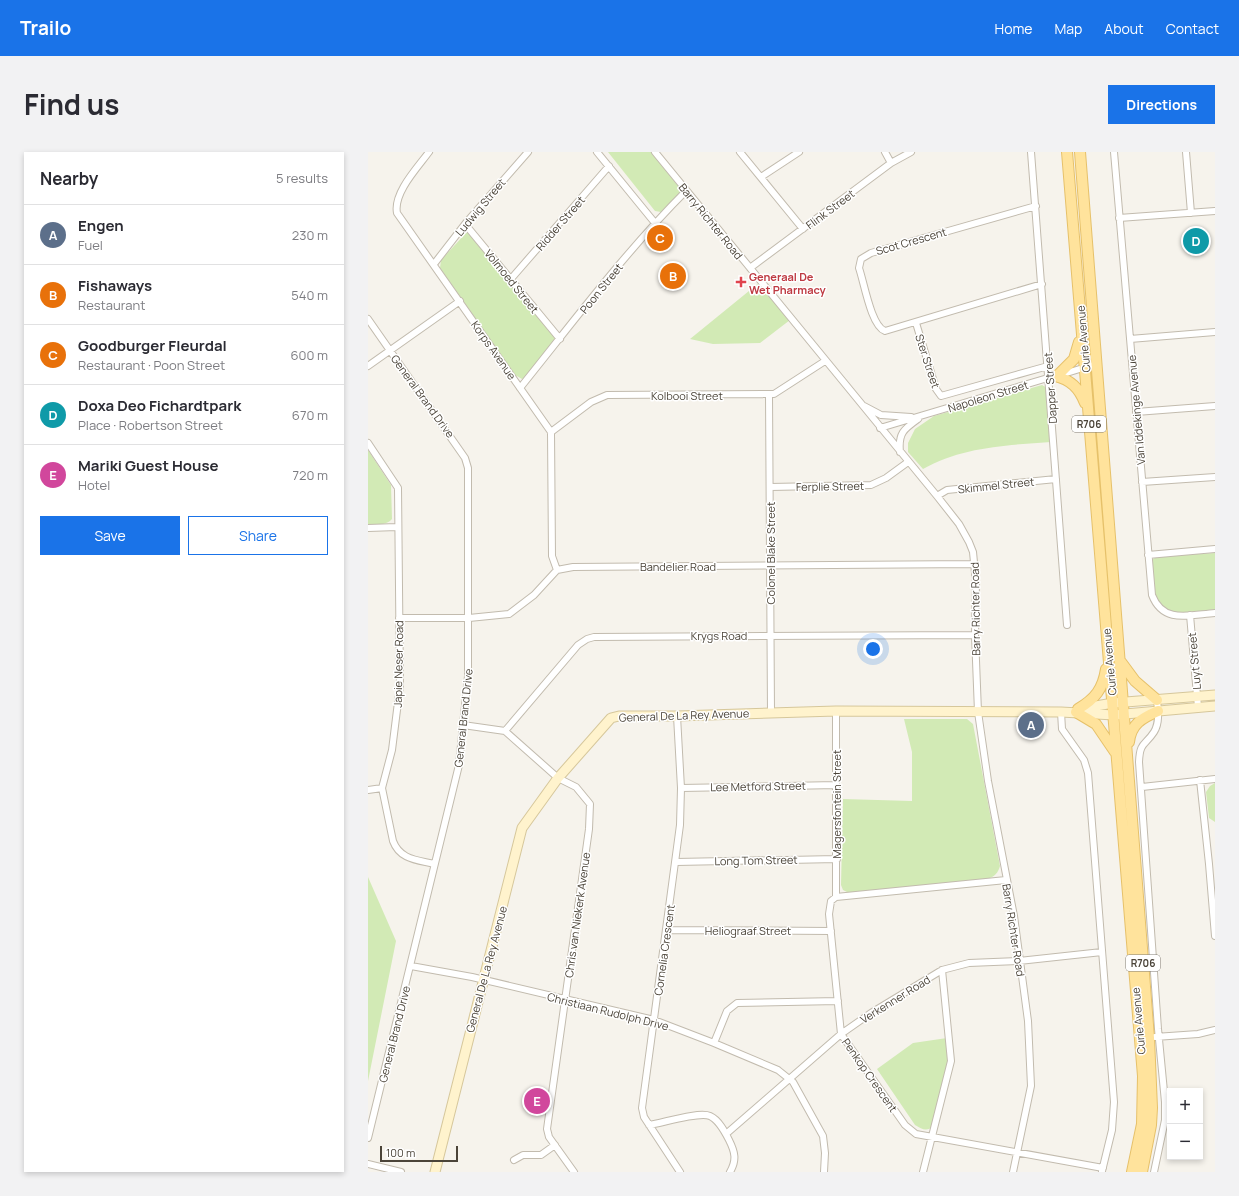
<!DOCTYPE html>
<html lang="en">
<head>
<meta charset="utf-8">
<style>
	body { margin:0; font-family:Manrope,sans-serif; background:#f2f2f3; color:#2b2b33 }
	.controls { position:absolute; right:12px; bottom:12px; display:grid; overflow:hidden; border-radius:0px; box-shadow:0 2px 6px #0003 }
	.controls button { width:36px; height:36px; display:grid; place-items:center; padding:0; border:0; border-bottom:1px solid #e1e1e2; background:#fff; color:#2b2b33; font:20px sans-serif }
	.scale { position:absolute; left:12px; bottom:10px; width:78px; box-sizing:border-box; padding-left:4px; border:2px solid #4b4439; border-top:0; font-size:11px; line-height:14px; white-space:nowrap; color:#4b4439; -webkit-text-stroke:3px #fff; paint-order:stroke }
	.you { position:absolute; left:505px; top:497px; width:14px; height:14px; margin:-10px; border:3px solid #fff; border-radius:50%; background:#1a73e8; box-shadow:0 0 0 6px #1a73e833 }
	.badge { display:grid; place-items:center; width:26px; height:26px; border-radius:50%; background:#1a73e8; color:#fff; font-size:13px; font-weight:700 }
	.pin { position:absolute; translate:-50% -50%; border:2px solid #fff; box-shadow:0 1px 4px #0006 }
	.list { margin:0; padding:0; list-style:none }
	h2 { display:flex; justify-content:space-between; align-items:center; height:52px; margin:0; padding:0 16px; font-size:17px }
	h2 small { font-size:13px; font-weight:400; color:#7c7c81 }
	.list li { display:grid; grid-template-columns:26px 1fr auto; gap:12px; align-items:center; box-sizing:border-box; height:60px; padding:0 16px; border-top:1px solid #e1e1e2 }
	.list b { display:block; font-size:15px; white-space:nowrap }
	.list p { margin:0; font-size:13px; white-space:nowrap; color:#7c7c81 }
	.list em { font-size:13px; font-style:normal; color:#7c7c81 }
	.actions { display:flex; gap:8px; padding:12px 16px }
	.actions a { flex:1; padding:9px 0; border:1px solid #1a73e8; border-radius:0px; text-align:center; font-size:14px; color:#1a73e8 }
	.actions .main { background:#1a73e8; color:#fff }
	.map { position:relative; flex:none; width:847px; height:1020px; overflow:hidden; border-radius:0px }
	header { display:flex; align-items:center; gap:24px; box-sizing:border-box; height:56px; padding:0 20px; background:#1a73e8; color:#fff }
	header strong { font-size:19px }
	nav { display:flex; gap:22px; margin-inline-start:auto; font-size:14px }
	.intro { display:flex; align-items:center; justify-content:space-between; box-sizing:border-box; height:96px; padding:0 24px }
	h1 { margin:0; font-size:28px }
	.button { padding:10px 18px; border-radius:0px; background:#1a73e8; color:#fff; font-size:14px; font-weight:700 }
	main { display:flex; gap:24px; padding:0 24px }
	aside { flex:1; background:#fff; border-radius:0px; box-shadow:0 2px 6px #0003 }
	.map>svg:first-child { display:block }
	.green { fill:#d2eab5 }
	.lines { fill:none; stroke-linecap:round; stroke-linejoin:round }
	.street-casing { stroke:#c2bbae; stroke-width:8 }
	.secondary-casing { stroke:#d6c79b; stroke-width:11 }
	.primary-casing { stroke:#e6c16a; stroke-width:12 }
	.street { stroke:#fff; stroke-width:6 }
	.secondary { stroke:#fff3cd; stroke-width:9 }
	.primary { stroke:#ffe39c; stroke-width:10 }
	.health-dot { fill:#e0444e; stroke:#fff; stroke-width:1.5 }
	.labels { text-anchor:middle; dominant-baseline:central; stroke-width:3; stroke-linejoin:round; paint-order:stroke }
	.shield { fill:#fff; stroke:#817c74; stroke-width:1 }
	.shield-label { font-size:10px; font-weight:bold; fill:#4b4439 }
	.street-label { font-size:11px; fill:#4b4439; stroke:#fff }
	.health-label { font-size:11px; font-weight:bold; fill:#be3a42; stroke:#fff; text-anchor:start }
</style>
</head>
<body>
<header>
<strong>Trailo</strong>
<nav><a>Home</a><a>Map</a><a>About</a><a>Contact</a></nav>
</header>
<div class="intro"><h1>Find us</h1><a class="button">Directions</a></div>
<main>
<aside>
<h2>Nearby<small>5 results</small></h2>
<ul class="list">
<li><span class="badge" style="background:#5c6f8a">A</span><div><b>Engen</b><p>Fuel</p></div><em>230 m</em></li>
<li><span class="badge" style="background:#e8710a">B</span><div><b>Fishaways</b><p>Restaurant</p></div><em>540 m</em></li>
<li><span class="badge" style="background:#e8710a">C</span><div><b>Goodburger Fleurdal</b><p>Restaurant · Poon Street</p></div><em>600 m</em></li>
<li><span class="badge" style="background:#0f9aa8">D</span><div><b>Doxa Deo Fichardtpark</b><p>Place · Robertson Street</p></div><em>670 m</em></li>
<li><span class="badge" style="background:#d1479c">E</span><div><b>Mariki Guest House</b><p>Hotel</p></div><em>720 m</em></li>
</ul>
<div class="actions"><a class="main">Save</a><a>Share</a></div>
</aside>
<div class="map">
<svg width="847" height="1020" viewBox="0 0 847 1020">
	<rect width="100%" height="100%" fill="#f6f3ec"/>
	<path class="green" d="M240 0H287L313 37 312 41 293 60 287 59Z
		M98 81H103L187 184V189L158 225 154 227 147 223 72 116 73 108Z
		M392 130 422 168 392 191 345 192 322 187Z
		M674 233 679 236 683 290C640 293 593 295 555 317L540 300V291L547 277 566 264Z
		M0 298 23 333 24 367C18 374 9 372 0 372Z
		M847 401V458L807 461 793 456 786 442 783 411 785 407 791 404Z
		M536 567H599L605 572 632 714C630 721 627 724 620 727L481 741 475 738 473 733 475 647 544 649V600Z
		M847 631V670L841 666 838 640 842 634Z
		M0 725 28 789 0 929Z
		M579 886 582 913 567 973C559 980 555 978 547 973L509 917 545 891Z"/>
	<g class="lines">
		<defs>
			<path id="street" d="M61 0C50 15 25 41 29 61L183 280 184 404 189 418
				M229 0 287 71
				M287 0 569 344 591 372 601 390 605 400 608 431 607 483 610 560 620 629 646 764 660 869 663 934 645 1020
				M372 0 435 77
				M517 0 523 11
				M663 0 699 473
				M746 0 784 443C795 472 821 463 847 461
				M818 0 823 61
				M393 25 431 0
				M668 54 503 101 493 107 491 116C496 130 503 174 517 179L674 132
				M751 66 847 59
				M97 72 192 187
				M66 112 97 72 160 0
				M382 116 523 11 543 0
				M142 128 241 14
				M0 167 97 306 100 316V524L91 613 0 986
				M548 171 568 237 573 244 680 214
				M762 187 847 180
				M0 214 92 149
				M692 223 728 212
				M152 236C206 169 258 99 318 39
				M401 243 403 560
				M496 254 513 263 543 265
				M768 260 847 254
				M512 276 683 225
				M183 280 223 250 239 243 406 242 457 209
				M0 291 30 336 32 534 24 598 14 636 25 689C32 708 50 708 66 712
				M532 300C530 281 536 277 550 267
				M774 330 847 325
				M402 335 503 333 518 326 540 310
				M569 344 579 338 688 327
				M0 376 29 375
				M780 403 847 397
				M822 463 830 555
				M31 466H101L141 462 166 443 189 418 205 415 607 412
				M693 560 694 577 716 608 720 621 746 950 744 978 734 1019
				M309 564 313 636 312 673 274 956 276 965 312 1020
				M95 573 137 579 190 626 208 635 222 652 221 677 179 977 181 985 206 1020
				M137 579 210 493 219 487 226 485 607 483
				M832 628 841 712 847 784
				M774 635 847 627
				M313 636 468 633
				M0 638 14 636
				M308 710 469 707
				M638 728 468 745 463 749 461 762 473 882 537 973 548 982 735 1016
				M468 745V559
				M298 778 463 779
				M43 814 104 825 286 868 346 891 410 918 425 930 455 984 457 1001 456 1020
				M787 885 830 882 847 878
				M346 891 359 859 369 851 470 849
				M281 973C295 971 331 959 342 964 351 968 357 980 361 988 367 1000 369 1008 362 1020
				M358 982 473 882 503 861 574 818 601 811 651 809 734 800
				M146 1008 155 1003H173L187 993
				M0 1012 33 1020
				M555 1020 583 909 574 818
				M786 1020 797 968V950L790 877 771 610C772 589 777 594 786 580 792 571 790 557 789 548"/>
			<path id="secondary" d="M711 557 745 551 847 543
				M67 1020 154 676 190 626 243 566 251 564H309L468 559 693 560 746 563 847 554"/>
			<path id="primary" d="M699 0 775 924 774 972 764 1020
				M712 0 781 886 784 956 783 973 774 1020
				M687 224C703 228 711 236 717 251
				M689 224 706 207 711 190
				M753 510 767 529 789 548
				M710 557C727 547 735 537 738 517
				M708 560 728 572 747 600
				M761 590C763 572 774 566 790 559"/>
		</defs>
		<use href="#street" class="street-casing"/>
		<use href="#secondary" class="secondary-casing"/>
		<use href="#primary" class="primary-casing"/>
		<use href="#street" class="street"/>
		<use href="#secondary" class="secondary"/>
		<use href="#primary" class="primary"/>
	</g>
	<path class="health-dot" d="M371 124h4v4h4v4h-4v4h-4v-4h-4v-4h4z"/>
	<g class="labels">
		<g class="shield">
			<rect x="704" y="264" width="34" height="16" rx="3"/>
			<rect x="758" y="803" width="34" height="16" rx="3"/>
		</g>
		<g class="shield-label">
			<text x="721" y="272">R706</text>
			<text x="775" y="811">R706</text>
		</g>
		<g class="street-label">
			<text transform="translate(112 55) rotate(-50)">Ludwig Street</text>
			<text transform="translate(462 57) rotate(-37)">Flink Street</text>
			<text transform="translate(343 69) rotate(51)">Barry Richter Road</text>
			<text transform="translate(192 71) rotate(-49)">Ridder Street</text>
			<text transform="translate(543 89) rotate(-16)">Scot Crescent</text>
			<text transform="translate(144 129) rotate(51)">Volmoed Street</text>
			<text transform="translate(233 136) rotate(-51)">Poon Street</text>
			<text transform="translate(715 187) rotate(-95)">Curie Avenue</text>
			<text transform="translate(126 198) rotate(55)">Korps Avenue</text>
			<text transform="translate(560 209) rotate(72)">Ster Street</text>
			<text transform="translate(682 236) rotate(-94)">Dapper Street</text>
			<text x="319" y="243">Kolbooi Street</text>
			<text transform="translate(55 244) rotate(54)">General Brand Drive</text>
			<text transform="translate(620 244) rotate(-17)">Napoleon Street</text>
			<text transform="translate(768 258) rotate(-95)">Van Iddekinge Avenue</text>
			<text transform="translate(628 333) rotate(-6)">Skimmel Street</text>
			<text transform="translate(462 334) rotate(-1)">Ferplie Street</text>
			<text transform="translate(402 401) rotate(-90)">Colonel Blake Street</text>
			<text x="310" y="414">Bandelier Road</text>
			<text transform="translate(607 457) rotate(-91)">Barry Richter Road</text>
			<text x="351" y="483">Krygs Road</text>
			<text transform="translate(826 509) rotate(-95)">Luyt Street</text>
			<text transform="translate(741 510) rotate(-95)">Curie Avenue</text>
			<text transform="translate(30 512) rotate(-89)">Japie Neser Road</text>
			<text transform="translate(316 563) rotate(-2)">General De La Rey Avenue</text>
			<text transform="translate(95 566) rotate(-84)">General Brand Drive</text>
			<text transform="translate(390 634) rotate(-1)">Lee Metford Street</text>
			<text transform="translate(468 652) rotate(-90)">Magersfontein Street</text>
			<text transform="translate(388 708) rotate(-1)">Long Tom Street</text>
			<text transform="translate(209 763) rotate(-82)">Chris van Niekerk Avenue</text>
			<text x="380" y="778">Heliograaf Street</text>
			<text transform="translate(646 778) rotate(81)">Barry Richter Road</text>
			<text transform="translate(296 798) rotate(-82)">Cornelia Crescent</text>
			<text transform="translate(118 817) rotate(-75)">General De La Rey Avenue</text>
			<text transform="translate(527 847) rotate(-32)">Verkenner Road</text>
			<text transform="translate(240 859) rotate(14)">Christiaan Rudolph Drive</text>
			<text transform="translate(770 869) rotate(-95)">Curie Avenue</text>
			<text transform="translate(26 882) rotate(-76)">General Brand Drive</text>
			<text transform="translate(502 923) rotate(55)">Penkop Crescent</text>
		</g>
		<g class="health-label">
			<text x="381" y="124">Generaal De<tspan x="381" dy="13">Wet Pharmacy</tspan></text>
		</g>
	</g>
</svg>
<div class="controls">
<button>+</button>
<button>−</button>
</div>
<div class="scale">100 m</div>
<div class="you"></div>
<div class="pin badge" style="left:663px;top:573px;background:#5c6f8a">A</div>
<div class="pin badge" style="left:305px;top:124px;background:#e8710a">B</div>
<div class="pin badge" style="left:292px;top:86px;background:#e8710a">C</div>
<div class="pin badge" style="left:828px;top:89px;background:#0f9aa8">D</div>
<div class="pin badge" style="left:169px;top:949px;background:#d1479c">E</div>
</div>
</main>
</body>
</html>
